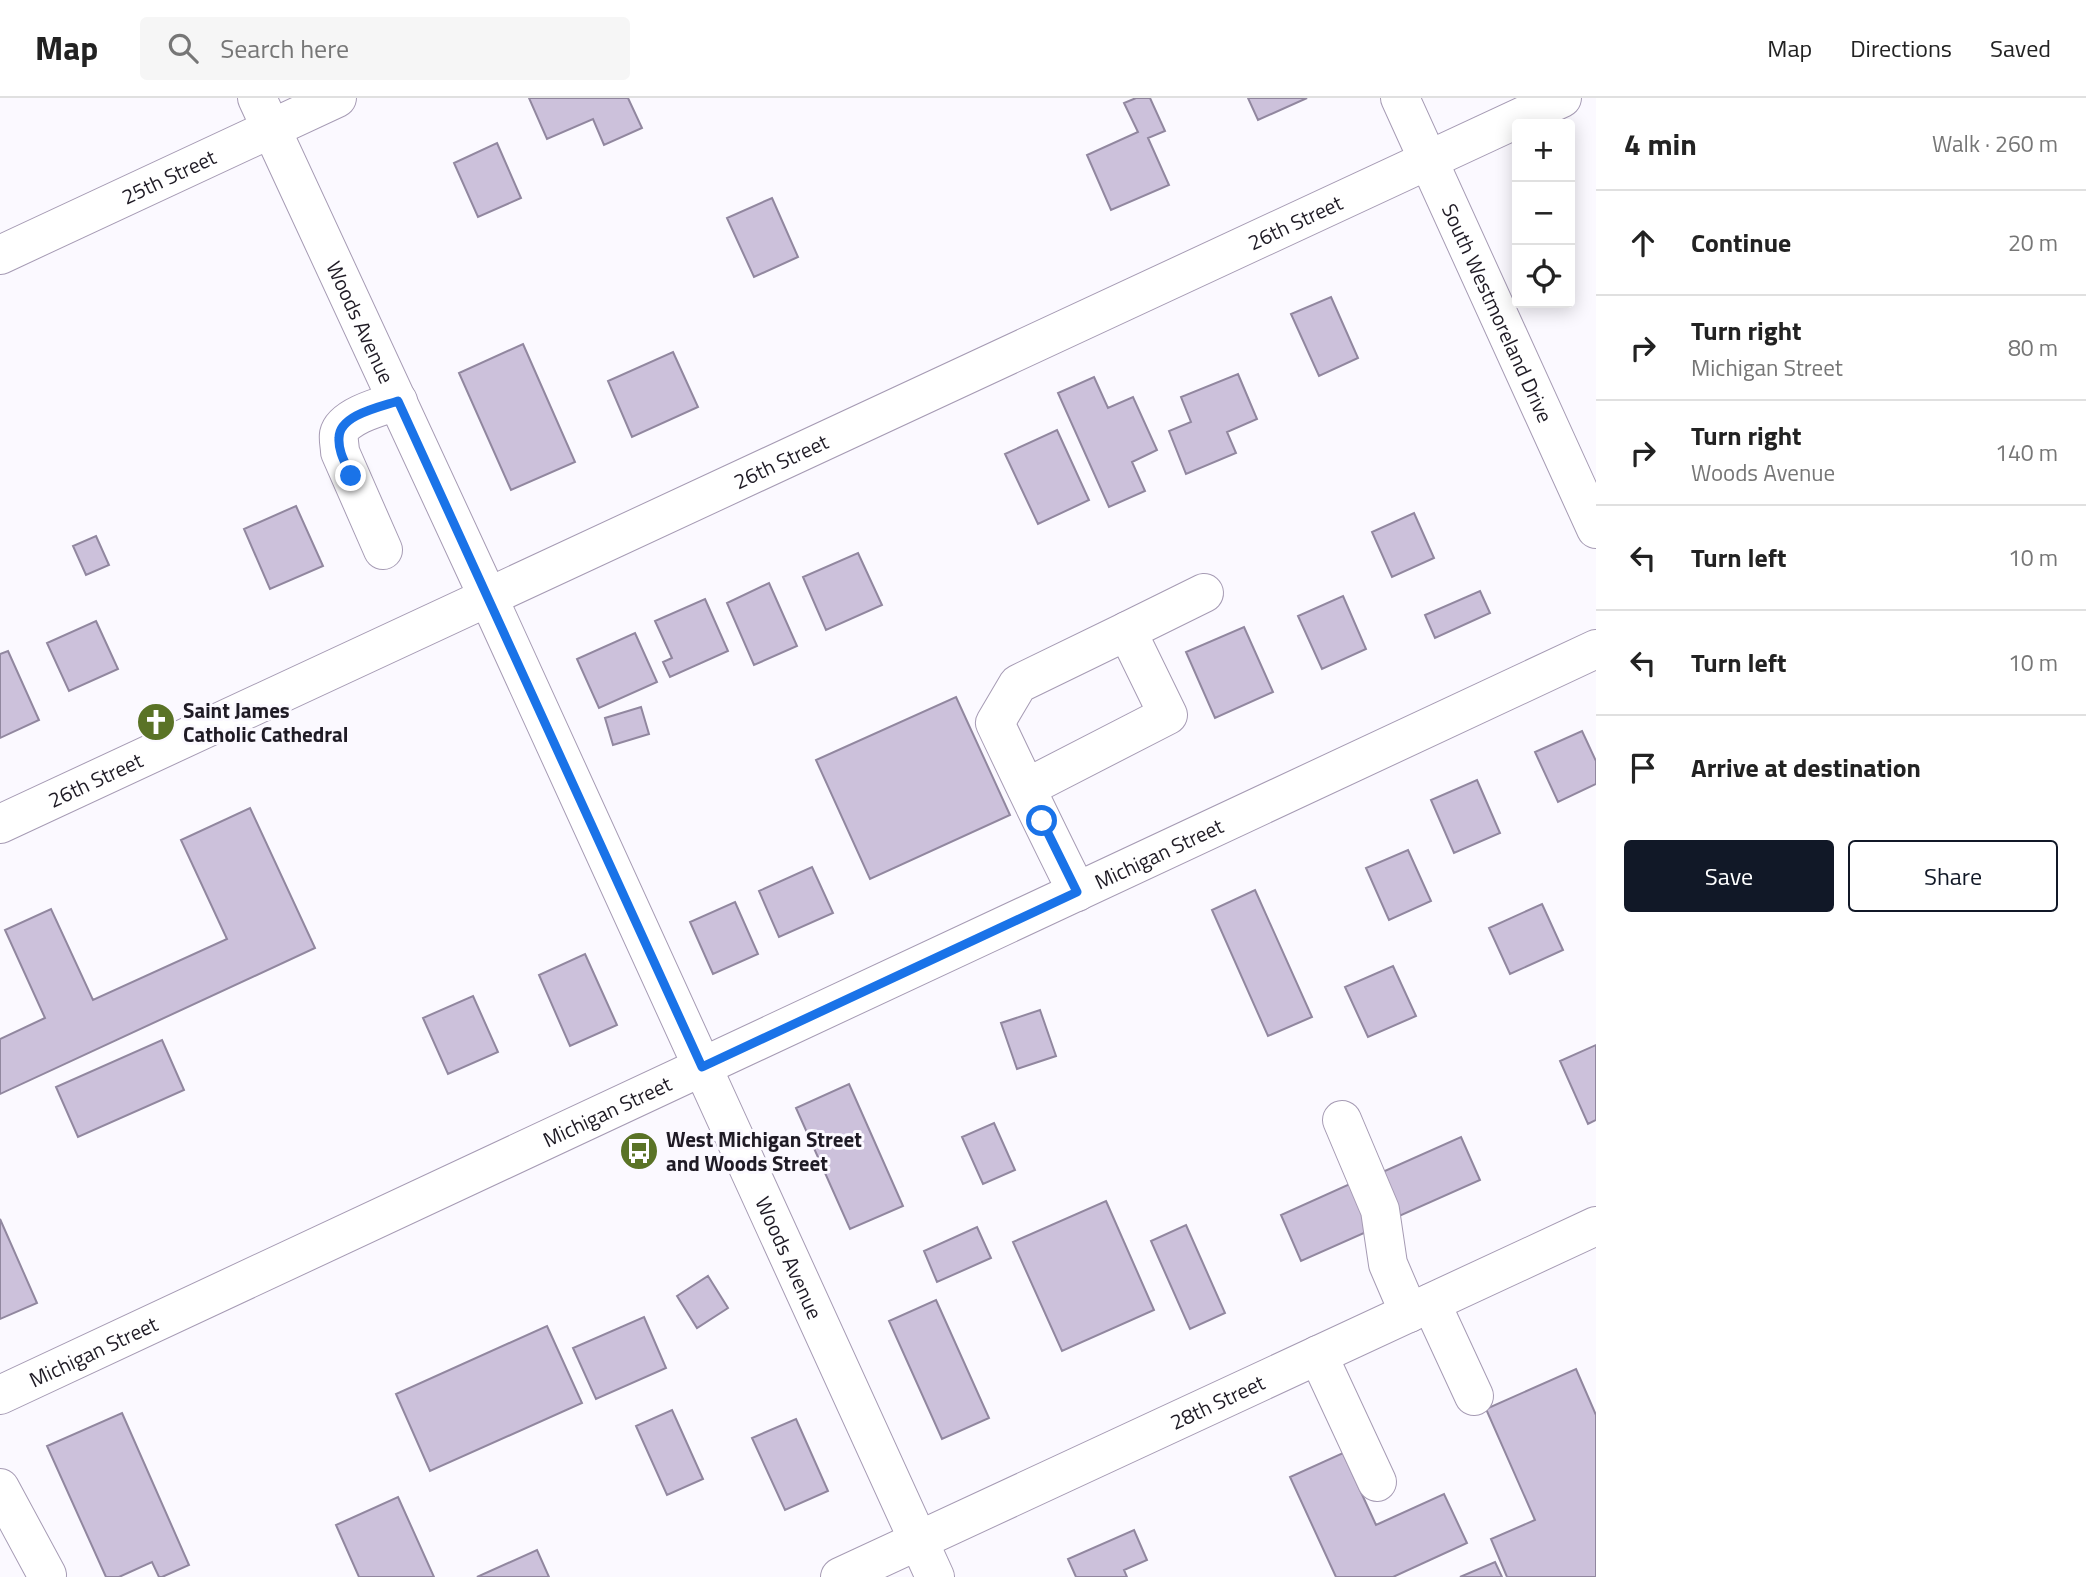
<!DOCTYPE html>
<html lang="en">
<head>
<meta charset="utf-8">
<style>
	body { margin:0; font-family:"Titillium Web",sans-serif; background:#f6f6f6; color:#222 }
	.controls { position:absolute; right:21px; top:21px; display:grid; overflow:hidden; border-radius:7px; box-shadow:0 4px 18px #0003 }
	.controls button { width:63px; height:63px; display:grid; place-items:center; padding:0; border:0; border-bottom:2px solid #e0e0e0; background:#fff; color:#222; font:35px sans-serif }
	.stop { position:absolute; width:21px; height:21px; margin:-16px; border:5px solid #1a73e8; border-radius:50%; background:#fff }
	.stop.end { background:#1a73e8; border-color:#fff; box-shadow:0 2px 7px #0008 }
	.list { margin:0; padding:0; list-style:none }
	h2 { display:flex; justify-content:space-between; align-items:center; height:91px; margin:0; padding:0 28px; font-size:30px }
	h2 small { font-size:23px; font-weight:400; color:#767676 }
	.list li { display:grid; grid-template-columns:46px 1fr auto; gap:21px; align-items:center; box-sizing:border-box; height:105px; padding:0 28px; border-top:2px solid #e0e0e0 }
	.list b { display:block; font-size:26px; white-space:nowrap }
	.list p { margin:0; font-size:23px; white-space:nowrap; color:#767676 }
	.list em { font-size:23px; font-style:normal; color:#767676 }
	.actions { display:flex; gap:14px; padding:21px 28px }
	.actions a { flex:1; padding:16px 0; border:2px solid #111827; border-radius:7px; text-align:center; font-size:24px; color:#111827 }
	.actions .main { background:#111827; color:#fff }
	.icon { flex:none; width:38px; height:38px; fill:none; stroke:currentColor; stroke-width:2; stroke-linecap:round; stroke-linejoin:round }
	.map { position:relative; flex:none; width:1596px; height:1479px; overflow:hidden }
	header { display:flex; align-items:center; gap:42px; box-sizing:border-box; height:98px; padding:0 35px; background:#fff; border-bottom:2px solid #e0e0e0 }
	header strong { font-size:33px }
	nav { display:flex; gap:38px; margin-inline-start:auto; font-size:24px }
	.search { width:490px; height:63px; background:#f6f6f6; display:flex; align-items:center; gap:18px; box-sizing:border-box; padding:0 24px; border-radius:7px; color:#767676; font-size:26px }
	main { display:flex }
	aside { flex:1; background:#fff }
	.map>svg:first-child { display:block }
	.building { fill:#ccc1db; stroke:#91879f; stroke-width:2 }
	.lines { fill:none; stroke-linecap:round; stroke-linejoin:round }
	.minor-casing { stroke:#a69bb4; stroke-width:40 }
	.major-casing { stroke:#a69bb4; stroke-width:40 }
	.minor { stroke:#fff; stroke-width:38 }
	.major { stroke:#fff; stroke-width:38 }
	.route { stroke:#1a73e8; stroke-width:9 }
	.labels { text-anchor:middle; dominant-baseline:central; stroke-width:6; stroke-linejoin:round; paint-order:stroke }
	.street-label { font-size:21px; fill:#1f1b25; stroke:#fbf9ff }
	.poi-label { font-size:21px; font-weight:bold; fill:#1f1b25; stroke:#fbf9ff; text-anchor:start }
</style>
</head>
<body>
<header>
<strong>Map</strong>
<div class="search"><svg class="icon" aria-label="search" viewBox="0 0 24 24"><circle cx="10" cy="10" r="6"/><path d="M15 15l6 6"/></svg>Search here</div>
<nav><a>Map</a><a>Directions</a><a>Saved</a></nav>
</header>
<main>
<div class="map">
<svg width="1596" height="1479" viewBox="0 0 1596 1479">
	<rect width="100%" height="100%" fill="#fbf9ff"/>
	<path class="building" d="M529 0H628L642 30 604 47 593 21 547 41Z
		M1136 0H1150L1165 33 1148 40 1169 87 1111 112 1087 57 1138 34 1124 5Z
		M1248 0H1307L1258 22Z
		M497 45 521 100 478 119 454 65Z
		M772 100 798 159 754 179 727 120Z
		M1331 199 1358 260 1319 278 1291 216Z
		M523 246 575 364 511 392 459 275Z
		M673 254 698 309 632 339 608 283Z
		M1238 276 1257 321 1227 334 1236 355 1186 376 1169 333 1191 324 1181 299Z
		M1094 279 1108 310 1133 299 1157 352 1132 364 1145 393 1109 409 1058 295Z
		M1057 332 1089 402 1038 426 1005 356Z
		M296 408 323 468 270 491 244 431Z
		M1414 415 1434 460 1392 479 1372 434Z
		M96 438 109 467 86 477 73 448Z
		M858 455 882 507 826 532 803 479Z
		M769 485 797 548 754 567 727 505Z
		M1480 493 1490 515 1435 540 1425 517Z
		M1343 498 1366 551 1322 571 1298 518Z
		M705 501 728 553 670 579 663 564 672 560 655 523Z
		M96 523 118 571 69 593 47 545Z
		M1244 529 1273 594 1215 620 1186 554Z
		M635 535 657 584 599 610 577 561Z
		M8 553 39 622 0 640V556Z
		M956 599 1010 717 870 781 816 662Z
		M641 609 649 636 613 647 605 620Z
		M1582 633 1596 663V686L1558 704 1535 654Z
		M1477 682 1500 735 1454 755 1431 702Z
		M250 710 315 850 0 996V941L45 920 5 832 51 811 93 902 227 841 181 742Z
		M1408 752 1431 803 1389 822 1366 770Z
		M812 769 833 815 779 839 759 793Z
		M1255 792 1312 919 1268 938 1212 812Z
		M735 804 758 856 713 876 690 824Z
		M1542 806 1563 852 1510 876 1489 830Z
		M585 856 617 927 570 948 539 877Z
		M1393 868 1416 918 1368 939 1345 889Z
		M473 898 498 954 448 976 423 920Z
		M1040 912 1056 958 1017 971 1001 925Z
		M162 942 184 992 78 1039 56 989Z
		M1596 947V1022L1588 1026 1560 963Z
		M849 986 903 1108 850 1131 796 1010Z
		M994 1025 1015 1072 983 1086 962 1039Z
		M1461 1039 1480 1082 1397 1119 1378 1076Z
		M1352 1085 1373 1131 1301 1163 1281 1117Z
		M1106 1103 1154 1212 1062 1253 1013 1144Z
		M0 1121 37 1205 0 1221Z
		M1186 1127 1225 1215 1190 1231 1151 1143Z
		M977 1129 991 1160 937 1184 924 1153Z
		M708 1178 728 1210 697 1230 677 1198Z
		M936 1202 989 1320 942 1341 889 1223Z
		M644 1219 666 1270 596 1301 573 1250Z
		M547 1228 582 1305 430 1373 396 1296Z
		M1576 1271 1596 1317V1479H1507L1491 1441 1535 1422 1486 1311Z
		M672 1312 703 1381 667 1397 636 1328Z
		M122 1315 189 1467 162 1479H159L152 1464 119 1479H106L47 1348Z
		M796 1321 828 1393 785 1412 752 1340Z
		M1343 1355 1376 1427 1444 1396 1467 1445 1393 1479H1336L1290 1379Z
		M398 1399 434 1479H359L336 1427Z
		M1134 1432 1147 1462 1124 1472 1127 1479H1076L1068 1461Z
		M537 1452 549 1479H477Z
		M1495 1464 1502 1479H1460Z"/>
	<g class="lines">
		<defs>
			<g id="minor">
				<path id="s1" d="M257 0 488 499 935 1479"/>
				<path id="s2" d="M1400 0 1596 431"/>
				<path id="s3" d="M0 157 337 0"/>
				<path d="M383 452 340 354C340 348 338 342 339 336 343 318 382 308 398 303"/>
				<path d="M1127 533 1204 495"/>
				<path d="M1026 690 1168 617 1127 533 1018 586 995 625C1022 682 1049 738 1077 794"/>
				<path id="s4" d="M0 726 1562 0"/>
				<path d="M1342 1022 1380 1112 1388 1166 1409 1215"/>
				<path d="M1431 1205 1474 1298"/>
				<path d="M1318 1257 1377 1384"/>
				<path d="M0 1390 47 1477"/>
				<path id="s5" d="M840 1479 1596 1128"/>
			</g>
			<g id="major">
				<path id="s6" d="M0 1297 1596 551"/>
			</g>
		</defs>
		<use href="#minor" class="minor-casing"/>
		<use href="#major" class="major-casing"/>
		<use href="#minor" class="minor"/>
		<use href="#major" class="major"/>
	</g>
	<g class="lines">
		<path class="route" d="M351 378C346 366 338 354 339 340 339 317 380 309 398 303L702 969 1077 794 1042 723"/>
	</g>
	<defs>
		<symbol id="church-disc" viewBox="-11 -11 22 22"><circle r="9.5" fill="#5a7326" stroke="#fbf9ff"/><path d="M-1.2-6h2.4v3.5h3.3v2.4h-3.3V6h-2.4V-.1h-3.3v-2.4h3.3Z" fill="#fff"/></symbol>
		<symbol id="bus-disc" viewBox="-11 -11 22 22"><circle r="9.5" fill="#5a7326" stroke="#fbf9ff"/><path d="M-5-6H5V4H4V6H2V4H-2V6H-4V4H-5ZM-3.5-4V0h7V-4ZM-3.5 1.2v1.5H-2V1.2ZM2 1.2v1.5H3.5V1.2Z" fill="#fff"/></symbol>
	</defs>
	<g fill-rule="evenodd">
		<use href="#church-disc" x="134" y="602" width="44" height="44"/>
		<use href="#bus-disc" x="617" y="1031" width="44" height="44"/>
	</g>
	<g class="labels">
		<g class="street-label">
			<text stroke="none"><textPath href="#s3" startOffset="186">25th Street</textPath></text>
			<text stroke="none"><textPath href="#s4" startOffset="1428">26th Street</textPath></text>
			<text stroke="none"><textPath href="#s2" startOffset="236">South Westmoreland Drive</textPath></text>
			<text stroke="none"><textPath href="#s1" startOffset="247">Woods Avenue</textPath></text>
			<text stroke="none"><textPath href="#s4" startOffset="861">26th Street</textPath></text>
			<text stroke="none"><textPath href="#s4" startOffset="105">26th Street</textPath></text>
			<text stroke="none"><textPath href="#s6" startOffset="1279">Michigan Street</textPath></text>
			<text stroke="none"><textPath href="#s6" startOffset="670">Michigan Street</textPath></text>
			<text stroke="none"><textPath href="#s1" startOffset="1276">Woods Avenue</textPath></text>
			<text stroke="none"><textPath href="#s6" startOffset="103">Michigan Street</textPath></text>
			<text stroke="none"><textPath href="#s5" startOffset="416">28th Street</textPath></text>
		</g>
		<g class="poi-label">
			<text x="183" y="612">Saint James<tspan x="183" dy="24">Catholic Cathedral</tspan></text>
			<text x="666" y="1041">West Michigan Street<tspan x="666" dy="24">and Woods Street</tspan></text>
		</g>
	</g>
</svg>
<div class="controls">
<button>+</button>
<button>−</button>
<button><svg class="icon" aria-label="locate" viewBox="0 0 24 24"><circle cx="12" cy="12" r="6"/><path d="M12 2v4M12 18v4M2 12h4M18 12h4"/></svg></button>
</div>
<div class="stop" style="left:1042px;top:723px"></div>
<div class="stop end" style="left:351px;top:378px"></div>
</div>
<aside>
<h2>4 min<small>Walk · 260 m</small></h2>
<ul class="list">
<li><svg class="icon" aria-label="ahead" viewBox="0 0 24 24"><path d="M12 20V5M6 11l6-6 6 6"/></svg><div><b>Continue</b></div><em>20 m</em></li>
<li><svg class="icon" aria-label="right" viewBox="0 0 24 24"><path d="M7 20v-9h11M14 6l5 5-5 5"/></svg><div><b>Turn right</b><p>Michigan Street</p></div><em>80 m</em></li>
<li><svg class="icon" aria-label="right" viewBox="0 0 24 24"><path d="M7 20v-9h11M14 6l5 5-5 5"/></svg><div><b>Turn right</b><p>Woods Avenue</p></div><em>140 m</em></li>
<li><svg class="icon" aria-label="left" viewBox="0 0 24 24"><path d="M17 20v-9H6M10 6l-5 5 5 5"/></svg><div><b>Turn left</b></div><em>10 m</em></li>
<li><svg class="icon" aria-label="left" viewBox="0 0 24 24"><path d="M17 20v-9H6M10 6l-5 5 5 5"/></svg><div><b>Turn left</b></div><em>10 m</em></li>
<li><svg class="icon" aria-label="arrive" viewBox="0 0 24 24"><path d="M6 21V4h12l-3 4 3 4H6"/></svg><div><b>Arrive at destination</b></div></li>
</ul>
<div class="actions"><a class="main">Save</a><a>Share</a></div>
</aside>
</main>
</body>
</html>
